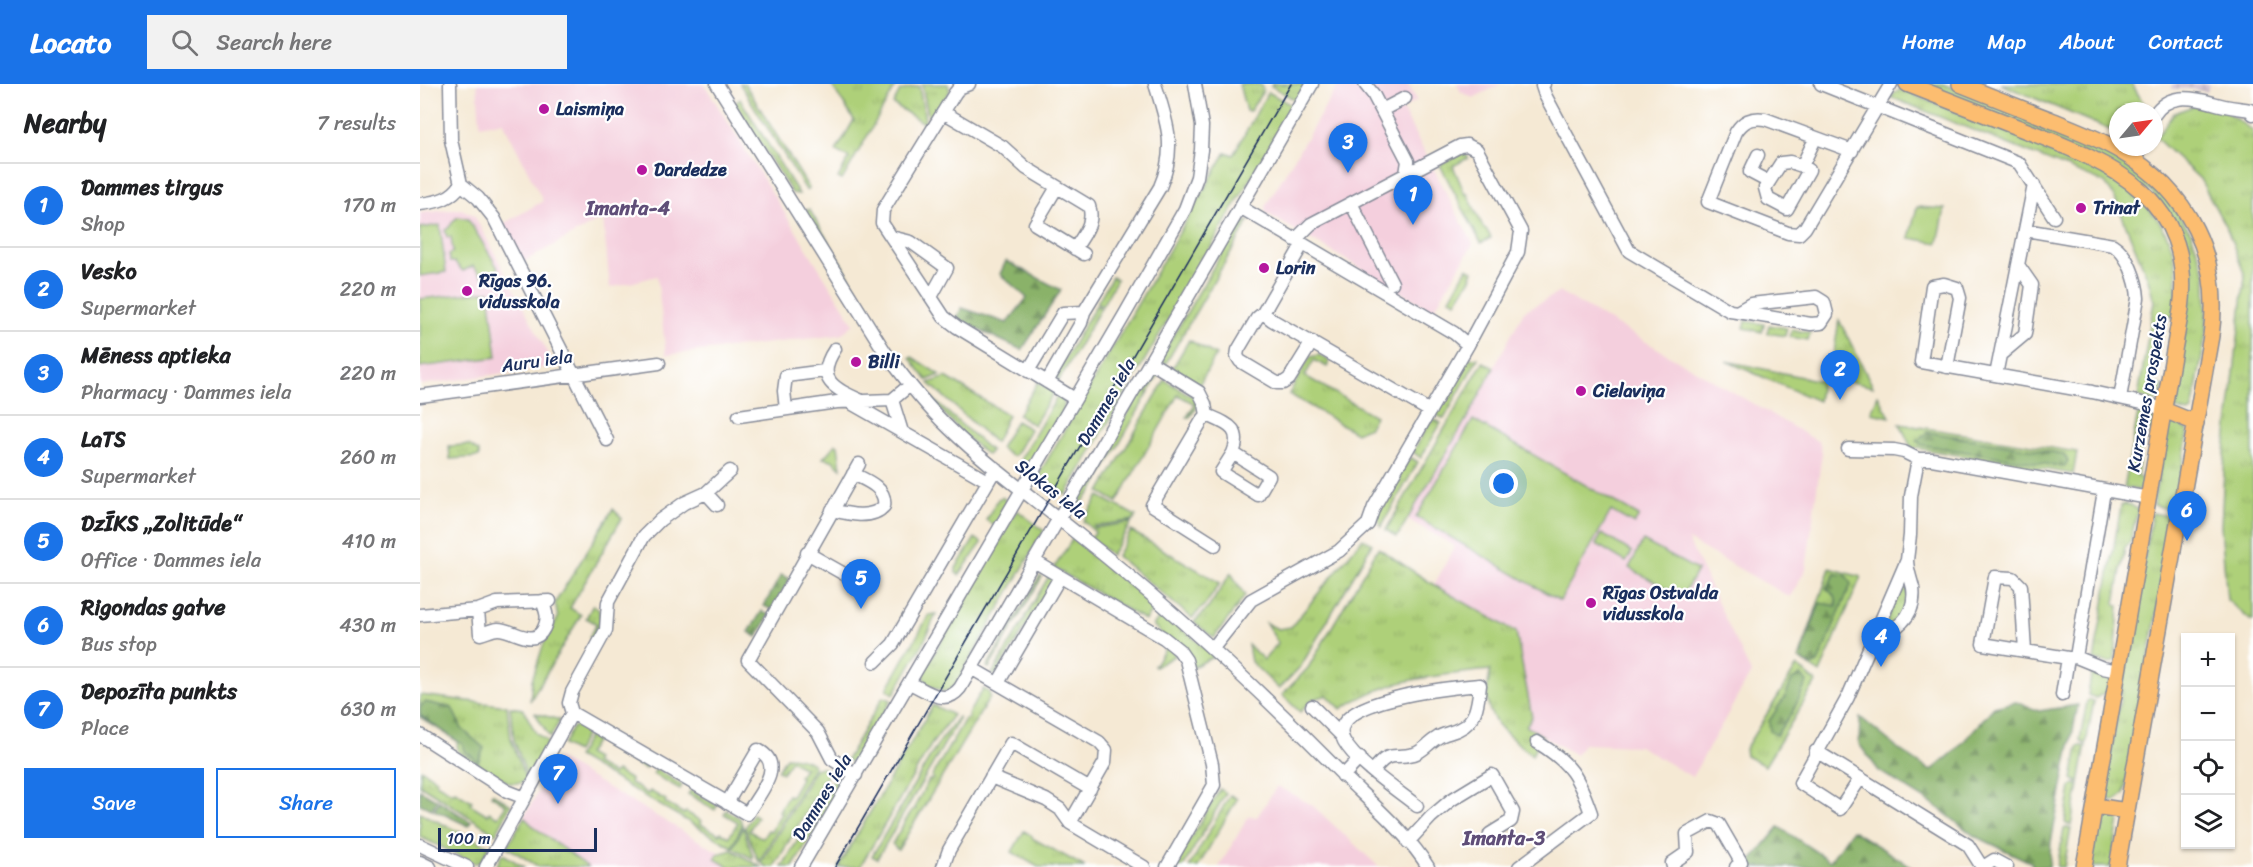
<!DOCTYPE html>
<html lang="en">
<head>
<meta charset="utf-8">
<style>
	body { margin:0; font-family:Sriracha,sans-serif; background:#f2f2f2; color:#202124 }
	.controls { position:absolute; right:18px; bottom:18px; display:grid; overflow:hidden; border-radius:0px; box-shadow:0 2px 4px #0004 }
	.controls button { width:54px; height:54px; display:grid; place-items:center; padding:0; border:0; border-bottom:2px solid #e0e0e0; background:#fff; color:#202124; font:30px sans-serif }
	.compass { position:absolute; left:1689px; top:18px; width:54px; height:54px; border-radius:50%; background:#fff; box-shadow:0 2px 4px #0004; rotate:61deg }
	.scale { position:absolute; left:18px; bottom:15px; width:159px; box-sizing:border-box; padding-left:6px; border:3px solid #1b2f5e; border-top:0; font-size:16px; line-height:21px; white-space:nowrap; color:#1b2f5e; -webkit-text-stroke:4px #fff; paint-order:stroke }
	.you { position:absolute; left:1084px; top:400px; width:21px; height:21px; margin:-15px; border:4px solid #fff; border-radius:50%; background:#1a73e8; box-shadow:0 0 0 9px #1a73e833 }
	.badge { display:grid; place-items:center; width:39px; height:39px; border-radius:50%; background:#1a73e8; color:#fff; font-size:20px; font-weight:700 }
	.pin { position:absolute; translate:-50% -50px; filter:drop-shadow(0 2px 3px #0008) }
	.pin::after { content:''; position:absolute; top:32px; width:21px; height:18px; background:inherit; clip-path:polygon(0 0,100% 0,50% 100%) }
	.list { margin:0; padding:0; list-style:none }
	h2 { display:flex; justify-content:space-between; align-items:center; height:78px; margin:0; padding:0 24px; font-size:26px }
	h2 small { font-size:20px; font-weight:400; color:#757577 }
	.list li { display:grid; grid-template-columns:39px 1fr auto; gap:18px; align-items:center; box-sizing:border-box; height:84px; padding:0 24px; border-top:2px solid #e0e0e0 }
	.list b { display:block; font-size:22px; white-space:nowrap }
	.list p { margin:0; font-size:20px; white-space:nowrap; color:#757577 }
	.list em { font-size:20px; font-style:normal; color:#757577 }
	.actions { display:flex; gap:12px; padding:18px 24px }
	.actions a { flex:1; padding:14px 0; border:2px solid #1a73e8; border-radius:0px; text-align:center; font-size:21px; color:#1a73e8 }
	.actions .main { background:#1a73e8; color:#fff }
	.icon { flex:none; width:33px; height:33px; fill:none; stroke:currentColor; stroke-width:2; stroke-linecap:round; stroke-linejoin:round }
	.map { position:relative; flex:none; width:1833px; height:783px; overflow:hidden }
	header { display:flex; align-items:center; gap:36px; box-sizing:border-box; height:84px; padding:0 30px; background:#1a73e8; color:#fff }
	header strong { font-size:28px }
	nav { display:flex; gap:33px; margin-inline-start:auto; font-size:21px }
	.search { width:420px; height:54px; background:#f2f2f2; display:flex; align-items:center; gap:15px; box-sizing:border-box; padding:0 21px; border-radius:0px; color:#757577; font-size:22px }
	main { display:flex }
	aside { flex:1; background:#fff }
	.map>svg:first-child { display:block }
	.built { fill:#f4cfdd }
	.industrial { fill:url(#industrial-grid) }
	.grass { fill:url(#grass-tufts); stroke:#64806c; stroke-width:1.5 }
	.forest { fill:url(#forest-firs); stroke:#527064; stroke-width:1.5 }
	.park { fill:#aed079; stroke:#64806c; stroke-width:1.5 }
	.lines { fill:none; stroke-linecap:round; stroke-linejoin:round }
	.minor-casing { stroke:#888c99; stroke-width:15 }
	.major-casing { stroke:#888c99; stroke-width:18 }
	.minor { stroke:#fff; stroke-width:12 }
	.major { stroke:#fcbd6f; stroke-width:15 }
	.tram { stroke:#1b2f5e; stroke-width:1.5 }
	.poi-dot { fill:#b5179e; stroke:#fff; stroke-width:2 }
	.labels { text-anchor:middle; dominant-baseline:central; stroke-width:4.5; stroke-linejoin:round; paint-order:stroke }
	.poi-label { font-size:18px; font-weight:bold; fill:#1b2f5e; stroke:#fff; text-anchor:start }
	.street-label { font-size:18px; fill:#1b2f5e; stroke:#fff }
	.neighbourhood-label { font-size:20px; font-weight:bold; fill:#5f4e78; stroke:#fff }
</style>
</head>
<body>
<header>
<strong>Locato</strong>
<div class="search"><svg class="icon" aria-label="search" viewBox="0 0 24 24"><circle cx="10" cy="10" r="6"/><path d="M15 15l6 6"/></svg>Search here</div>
<nav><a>Home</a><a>Map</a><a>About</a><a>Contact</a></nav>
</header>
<main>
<aside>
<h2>Nearby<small>7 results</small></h2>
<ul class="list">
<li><span class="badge">1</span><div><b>Dammes tirgus</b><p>Shop</p></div><em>170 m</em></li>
<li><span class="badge">2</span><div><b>Vesko</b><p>Supermarket</p></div><em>220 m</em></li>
<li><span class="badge">3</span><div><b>Mēness aptieka</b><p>Pharmacy · Dammes iela</p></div><em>220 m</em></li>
<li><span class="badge">4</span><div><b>LaTS</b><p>Supermarket</p></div><em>260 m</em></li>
<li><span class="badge">5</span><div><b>DzĪKS „Zolitūde“</b><p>Office · Dammes iela</p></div><em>410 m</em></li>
<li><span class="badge">6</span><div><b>Rigondas gatve</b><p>Bus stop</p></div><em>430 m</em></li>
<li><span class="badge">7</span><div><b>Depozīta punkts</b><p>Place</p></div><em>630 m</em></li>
</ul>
<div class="actions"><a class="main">Save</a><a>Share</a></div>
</aside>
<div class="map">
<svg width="1833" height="783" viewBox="0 0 1833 783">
	<defs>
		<pattern id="industrial-grid" width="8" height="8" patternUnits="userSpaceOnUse" patternTransform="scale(1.5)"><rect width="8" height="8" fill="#d0bdcd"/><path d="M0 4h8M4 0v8" fill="none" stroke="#a89aaa"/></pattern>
		<pattern id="grass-tufts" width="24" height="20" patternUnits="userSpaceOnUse" patternTransform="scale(1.5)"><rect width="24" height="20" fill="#aed079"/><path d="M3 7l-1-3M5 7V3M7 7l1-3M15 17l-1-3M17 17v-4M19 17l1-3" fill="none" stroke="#95b36b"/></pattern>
		<pattern id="forest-firs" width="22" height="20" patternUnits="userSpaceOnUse" patternTransform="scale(1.5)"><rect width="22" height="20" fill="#8ab269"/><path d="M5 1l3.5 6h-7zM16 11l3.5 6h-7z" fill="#70915a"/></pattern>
	</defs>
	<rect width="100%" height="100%" fill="#fff"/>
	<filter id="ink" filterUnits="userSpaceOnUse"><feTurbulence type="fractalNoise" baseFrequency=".0167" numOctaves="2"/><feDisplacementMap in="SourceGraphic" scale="12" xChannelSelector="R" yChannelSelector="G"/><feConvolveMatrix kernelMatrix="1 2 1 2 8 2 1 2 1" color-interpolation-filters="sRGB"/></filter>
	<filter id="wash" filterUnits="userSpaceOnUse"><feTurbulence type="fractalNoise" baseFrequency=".008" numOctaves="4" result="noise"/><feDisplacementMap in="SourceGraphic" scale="24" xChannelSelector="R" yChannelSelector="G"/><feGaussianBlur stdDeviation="1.35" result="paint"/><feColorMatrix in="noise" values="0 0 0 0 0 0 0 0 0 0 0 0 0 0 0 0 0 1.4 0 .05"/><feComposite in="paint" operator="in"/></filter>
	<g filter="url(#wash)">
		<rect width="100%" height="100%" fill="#f5e9d4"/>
		<path class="built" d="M57 0H284L434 240 420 251 246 271 237 192 190 204 183 134 103 178 83 140 123 117 83 38 60 41Z
			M919 0H988L997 16 982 25 1053 160 1013 227 846 129 845 123Z
			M1037 0H1081L1053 14 1041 8Z
			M41 125 54 131 135 282 0 301V129Z
			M1140 208 1399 358 1402 368 1386 485 1370 513 1268 456 1331 589 1272 693 1219 662 1163 660 1156 671 1106 642 1096 548 1014 501 1035 462 987 435 1050 329 1104 227Z
			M137 674 324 783H119L87 763Z
			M857 702 892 721 959 783H799L827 735 830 732 837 733Z"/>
		<path class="industrial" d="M1752 0H1789L1787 8 1772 5H1751Z"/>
		<path class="grass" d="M320 0H325L387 101 389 104 386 106Z
			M411 0H477L422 96 418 94 429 74 416 67 434 36Z
			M506 0H528L530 7 510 41 502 1Z
			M819 0H838L842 2 843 7 830 27H826Z
			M852 0H887L877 17 851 2Z
			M1502 0H1523L1679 62 1723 89 1744 111 1771 148 1786 191 1787 245 1772 327 1768 329 1751 324 1767 232 1770 190 1762 154 1732 108Z
			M1581 0H1712L1728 27H1698V49Z
			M499 2 506 41 473 20 480 7Z
			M1482 4 1492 7 1495 12 1673 80C1710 102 1751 136 1756 182 1758 197 1756 214 1756 229L1740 240 1730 299 1743 302 1739 316 1735 317 1718 313 1734 217 1728 195 1694 112 1685 99 1470 13Z
			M848 8 873 22 646 411 619 390 806 68 813 71Z
			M320 15 379 110 372 109 315 19Z
			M1776 21 1803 26 1833 47V536H1830L1807 516 1801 442 1805 368 1825 192 1808 147 1780 95 1736 54 1754 29Z
			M1045 68 1048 74 1033 82 1045 110 1047 109 1064 145H1066L1071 154 1061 159 1020 81Z
			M389 125 461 246 458 248 384 128Z
			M829 137 745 281 741 273 819 139Z
			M1047 184 1053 187 1051 192 1052 193 1036 218 1030 215Z
			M692 193 697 195 682 222 677 219Z
			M676 221 681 224 638 298 636 290Z
			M1419 236 1453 303 1410 293Z
			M1326 237 1344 240 1342 248 1324 244Z
			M1349 241 1367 244 1365 252 1347 249Z
			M1372 245 1390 249 1388 256 1370 253Z
			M769 256 796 271 779 301 752 285Z
			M899 271 910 277 907 283 894 276 885 292 955 332 949 343 936 349 869 310 890 273Z
			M492 273 520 291 507 296 490 274Z
			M1050 274H1058L1024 335 1015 330 1045 279Z
			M1306 277 1401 297 1398 317Z
			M1063 278 1074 284 1050 329 977 453 966 446Z
			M731 290H739L673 406 659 421 655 418Z
			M526 293 588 331 575 359 509 299Z
			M745 296 775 314 778 321 769 334 767 333 775 320 758 311 697 418 680 408Z
			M618 298 634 308 614 341 598 331Z
			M500 300 515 317 571 367 567 371 542 349 498 301Z
			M638 311 644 317V325L610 383 602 377 601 374Z
			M1458 311 1470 333 1451 329Z
			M1719 324 1732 327 1737 331 1736 343 1723 350 1717 393 1727 396 1725 402 1719 406 1704 404Z
			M1012 334 1021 339 1001 374 993 368Z
			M1751 336 1768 346 1755 427 1733 421 1748 339Z
			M596 337 610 345 595 371 591 372 580 364Z
			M1480 340 1657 368 1653 390 1491 363Z
			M416 360 418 361 421 384 412 376 403 374Z
			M49 361 59 368V373L30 375 29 362Z
			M990 373 998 378 961 443 956 431Z
			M679 412 716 432 714 436 674 442 675 444 712 438 691 471 671 454 675 448 663 437Z
			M582 413 589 419 575 442 566 436 578 415Z
			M1704 420 1711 421 1718 426 1710 458 1705 463 1695 519V521L1699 522 1695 576 1689 579 1674 576 1701 422Z
			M193 425 202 434 150 524 161 531 110 617 112 596 124 559 138 534 135 519Z
			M597 426 624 447 536 600 529 607H523L506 600 503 589Z
			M1732 429 1754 433 1704 710 1695 717 1691 716 1684 709Z
			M711 447 800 499 786 520 772 534 697 472Z
			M555 454 562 459 539 491 536 489V484Z
			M653 454 795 572 773 583 733 541 740 533 732 527 725 536 634 484Z
			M943 454 952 460 881 582 859 605 831 578 828 561 844 576 858 559 846 539 858 545 871 543Z
			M958 464 1014 501 1096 548 1112 633 1106 642 1123 652 1112 671C1093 655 1066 638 1067 610 1067 602 1070 594 1070 586 1015 592 969 593 921 625L907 611 892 616 880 628 862 611 888 584Z
			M1410 484 1441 493 1400 589 1379 575Z
			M811 489 825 512 794 554 774 538 789 523Z
			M620 492 622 493 569 584 567 583Z
			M629 492 634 496 576 591 572 590 606 533 605 532 610 527V524Z
			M1484 501 1487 505 1488 524 1471 543 1467 541V535L1481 502Z
			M173 521 179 526 180 542 173 554 169 553 177 540 166 534Z
			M516 530 504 558 474 610 467 605 509 531Z
			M747 562 756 571 735 583 734 582Z
			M1377 582 1396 598 1345 682 1326 672 1325 665Z
			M1672 586 1686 591 1691 598 1689 606 1676 614 1668 611Z
			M563 605 569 608 570 613 478 766 472 760 492 726 496 725 495 722 509 696 513 695 512 692 530 661 533 659V656L545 635 549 634 548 630Z
			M0 611 87 622 91 655 106 696 100 699H89L38 668 37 657 0 633Z
			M463 613 471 616 435 676 432 678 426 676Z
			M1669 616 1674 617 1666 660 1661 658 1660 656 1667 617Z
			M513 621 533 631 511 661 440 783H418Z
			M90 623 103 625 116 649 128 658 108 695 94 656Z
			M115 629 140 636 130 654Z
			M538 633 539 635 457 775 452 772 516 663Z
			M158 641 168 646 156 668 143 661 152 644Z
			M171 648 192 660 190 664 176 656 167 670 176 675 174 679 193 690 196 687 211 696 210 699 228 710 230 707 246 716 245 719 264 730 266 728 281 737 280 740 299 750 301 748 309 753 318 738 304 730 306 726 320 734 322 741 312 763 157 673Z
			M1661 662H1666L1659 699 1652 695 1658 663Z
			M201 665 227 680 225 685 198 669Z
			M366 673C375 673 389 675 394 682L339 778 325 744 333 730 337 733 329 747 343 754 348 746 351 747 361 729 359 727 368 711 371 712 381 694 379 692 384 684 371 676 362 689 358 686Z
			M401 683 409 688 354 783H347L341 779 395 685Z
			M1 685 17 696 16 699 33 709 35 707 52 717 50 720 68 731 69 728 78 733 86 721 71 711 72 709 91 721 76 750 0 701Z
			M236 685 262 701 260 705 233 690Z
			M417 689 420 702 373 783H362Z
			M1654 700 1659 701 1651 741 1646 740 1645 738 1651 703Z
			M800 705 806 709 763 783H754Z
			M271 706 297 721 295 726 268 710Z
			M810 711 817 715 778 783H769Z
			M0 729 69 762 62 778 55 779 0 753Z
			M1686 731H1693L1699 735 1691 783H1670L1678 735Z
			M104 733 114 743 168 783H119L87 763Z
			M323 743 333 773 332 774 313 764Z
			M1646 744H1651L1644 783H1637L1644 745Z
			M604 747 612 752V754L665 783H618L592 768Z
			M312 766 341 783H309L295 775 298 770Z
			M82 770H83L104 783H76Z"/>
		<path class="forest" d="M586 177 641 206 602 266 544 239 537 233 542 224 587 239 607 214 580 190Z
			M1507 348 1644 370 1648 377 1644 383 1502 361 1497 357Z
			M1415 490 1426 491 1431 500 1398 579 1391 582 1383 577 1382 567 1400 519 1417 522 1415 512 1406 504Z
			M361 491 370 495 353 526 344 522Z
			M342 527 350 531 337 553 329 548Z
			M1381 591 1387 598 1372 629 1356 651 1350 647 1349 637 1365 613 1372 596Z
			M5 618 32 624 42 645 64 664 58 678 45 667 43 661 0 631V623Z
			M1596 618 1619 627 1658 621 1631 758 1629 783H1612V779L1553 751 1517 723 1459 687 1439 660 1440 633 1480 666 1511 687 1536 666 1574 623Z
			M0 706 17 716 12 725 0 720Z
			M19 717 51 738 49 742 14 726Z
			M1359 743 1410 777 1432 746 1492 783H1326Z"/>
		<path class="park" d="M1497 123 1525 125 1518 159 1489 154Z
			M38 133 48 135 78 184 79 189 73 196 64 194 53 182 43 187 34 178H30L29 170 33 168 31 153H27L25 146C31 144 32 136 38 133Z
			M20 141 26 188 0 192V144Z
			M69 207 77 273 0 283V215Z
			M1053 336 1219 432 1214 440 1191 427 1140 517 996 433Z
			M1182 450 1212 468 1206 478 1176 460Z
			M1223 457 1277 486 1262 513 1209 484Z"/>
	</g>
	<g filter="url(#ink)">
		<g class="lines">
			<defs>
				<path id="minor" d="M297 0 465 268C484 294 505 321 529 344 569 383 616 416 659 451 750 523 834 601 915 683 943 712 988 749 1008 783
					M549 0 539 4 535 9 463 126 462 139 524 233 537 243 655 315
					M945 0 953 10 988 77 986 90
					M1124 0 1122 2 1125 11 1209 167 1310 227 1317 228 1391 240 1401 239 1407 230 1404 218 1396 213 1331 220 1317 228
					M1401 0 1599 79 1634 133
					M962 26 985 14
					M523 28 583 63 606 84 669 122C675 139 663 151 655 165
					M1734 31C1748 9 1771 13 1793 19 1805 23 1818 24 1830 26L1833 30
					M1432 67 1345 35C1331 33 1323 37 1316 48L1288 118 1368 149 1379 150 1385 144 1471 0
					M1338 71 1330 88 1349 98
					M1714 76 1721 63
					M1382 82 1370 78 1361 79 1345 104 1348 115 1367 125 1389 86 1382 82 1395 55
					M41 100 58 114 74 134 187 356
					M637 103 615 140 664 170
					M931 119 972 199
					M0 120C17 118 32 115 41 100L31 56 30 0
					M820 123 1034 249 1048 261
					M1605 146 1693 161C1708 170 1717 197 1718 214L1700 314
					M471 153 491 158 527 184 511 213
					M882 161 843 229 837 234 818 266 817 272 820 277 857 299H863L869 295 892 258
					M843 229 852 236 1010 327
					M415 265C394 296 415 305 442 317
					M1580 271 1605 250 1612 201 1598 181
					M730 278 779 308 785 320 787 331
					M1527 283 1540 214 1537 204 1524 200 1512 202 1501 278 1672 308 1731 321 1744 326
					M608 287 643 229 664 228
					M1576 291 1614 101
					M627 298 661 239 664 228 740 103C757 64 747 38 735 0
					M0 312 239 279
					M472 316 482 348
					M431 319 568 397
					M366 325 364 307 366 292 405 287
					M787 331C807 340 823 344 813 369L849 392 838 411 801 388 813 369
					M787 331 781 338 732 421 795 461
					M319 332 417 318 472 316 490 301
					M1428 365 1474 366 1484 368 1498 375H1512L1729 414
					M286 409 297 421
					M412 426C428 430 452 436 464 422 467 404 446 396 433 390
					M387 469 447 503
					M614 477 744 554 759 566 766 576 792 680 794 701 747 783
					M58 526 60 550C66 549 72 545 78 545 94 545 114 565 124 544 129 534 126 527 122 517
					M0 531 58 526 77 519 130 517
					M1451 557C1474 547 1497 534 1493 504 1491 495 1487 486 1487 476
					M793 564 831 516 919 467 948 440 954 423 1048 261 1098 168 1101 147 1057 66 1047 61 1040 62 891 140 875 156
					M1605 567 1601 502 1593 494 1575 493 1563 560 1648 574 1656 573 1683 584 1698 587
					M1656 573 1684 407
					M455 578 473 560 576 384
					M551 584 679 658 686 666 685 678 650 739
					M490 599C507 607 525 623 540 604L892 0
					M578 599 640 493
					M1642 611 1648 574
					M892 622 922 652
					M0 651 87 707 105 714
					M1396 667 1548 761 1562 783
					M953 687C971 664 972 676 994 670 1004 667 1008 659 1017 654 1024 649 1032 649 1039 645 1057 637 1058 618 1060 601 1038 603 901 615 924 657 936 679 977 706 997 722
					M436 691 412 675 398 648 328 576 439 380
					M923 692 940 674
					M571 693 626 716 640 725 650 739 724 783
					M1440 695 1420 725 1380 699 1428 613 1487 476 1490 451 1491 412 1498 375
					M307 719 338 666C367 681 338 711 327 730L152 629 149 619 152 608 186 546 188 518 224 452 240 436 264 419 286 409 310 387
					M988 758 1011 733 1031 716 1072 691 1093 728 1091 737 1070 750
					M0 761 47 783
					M0 778 10 783
					M66 783 152 629
					M381 783 705 230 765 125 777 93 781 66 782 42 775 0
					M523 783 529 766 591 659 670 705
					M1099 783 1171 729C1158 692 1151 679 1117 658
					M1253 783 1252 779 1268 768 1267 750 1291 737 1299 740 1321 778 1316 783
					M1563 783 1574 776 1587 783"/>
				<path id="major" d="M1487 0C1527 16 1567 31 1607 47 1693 80 1776 115 1761 226L1664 783
					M1540 0C1570 12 1600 24 1629 35 1653 45 1678 54 1700 67 1769 107 1802 174 1791 252L1697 783
					M1744 326 1776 339
					M1675 722 1707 727"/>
			</defs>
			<use href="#minor" class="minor-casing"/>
			<use href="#major" class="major-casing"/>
			<use href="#minor" class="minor"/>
			<use href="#major" class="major"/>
			<path class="tram" d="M415 783 871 0"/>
		</g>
	</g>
	<g class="poi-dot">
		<circle cx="124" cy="25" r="6"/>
		<circle cx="222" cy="86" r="6"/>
		<circle cx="1661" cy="124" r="6"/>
		<circle cx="844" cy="184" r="6"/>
		<circle cx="47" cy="207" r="6"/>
		<circle cx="436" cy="278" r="6"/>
		<circle cx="1161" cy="307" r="6"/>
		<circle cx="1171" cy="519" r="6"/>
	</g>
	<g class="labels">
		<g class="poi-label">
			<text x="136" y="25">Laismiņa</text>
			<text x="234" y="86">Dardedze</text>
			<text x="1673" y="124">Trinat</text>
			<text x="856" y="184">Lorin</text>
			<text x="59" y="197">Rīgas 96.<tspan x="59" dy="21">vidusskola</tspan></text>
			<text x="448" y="278">Billi</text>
			<text x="1173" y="307">Cielaviņa</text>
			<text x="1183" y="509">Rīgas Ostvalda<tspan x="1183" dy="21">vidusskola</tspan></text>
		</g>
		<g class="street-label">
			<text transform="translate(117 277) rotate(-8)">Auru iela</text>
			<text transform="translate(1727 309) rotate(-80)">Kurzemes prospekts</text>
			<text transform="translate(686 318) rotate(-60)">Dammes iela</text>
			<text transform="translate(631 405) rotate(38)">Slokas iela</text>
			<text transform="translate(402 713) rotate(-59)">Dammes iela</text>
		</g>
		<g class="neighbourhood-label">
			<text x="208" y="124">Imanta-4</text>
			<text x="1084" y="754">Imanta-3</text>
		</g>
	</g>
</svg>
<div class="controls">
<button>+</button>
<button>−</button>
<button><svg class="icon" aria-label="locate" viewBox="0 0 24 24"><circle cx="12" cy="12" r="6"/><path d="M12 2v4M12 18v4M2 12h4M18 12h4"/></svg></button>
<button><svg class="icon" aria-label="layers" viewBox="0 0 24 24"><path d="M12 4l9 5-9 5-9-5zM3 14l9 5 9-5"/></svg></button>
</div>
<svg class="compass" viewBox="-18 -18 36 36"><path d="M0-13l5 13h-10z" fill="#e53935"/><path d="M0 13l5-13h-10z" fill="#757577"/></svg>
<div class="scale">100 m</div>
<div class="you"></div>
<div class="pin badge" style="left:993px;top:141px">1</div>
<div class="pin badge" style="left:1420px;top:316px">2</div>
<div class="pin badge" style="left:928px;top:89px">3</div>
<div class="pin badge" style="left:1461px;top:583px">4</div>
<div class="pin badge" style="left:441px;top:525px">5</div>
<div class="pin badge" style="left:1767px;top:457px">6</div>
<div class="pin badge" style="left:138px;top:720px">7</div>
</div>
</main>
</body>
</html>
